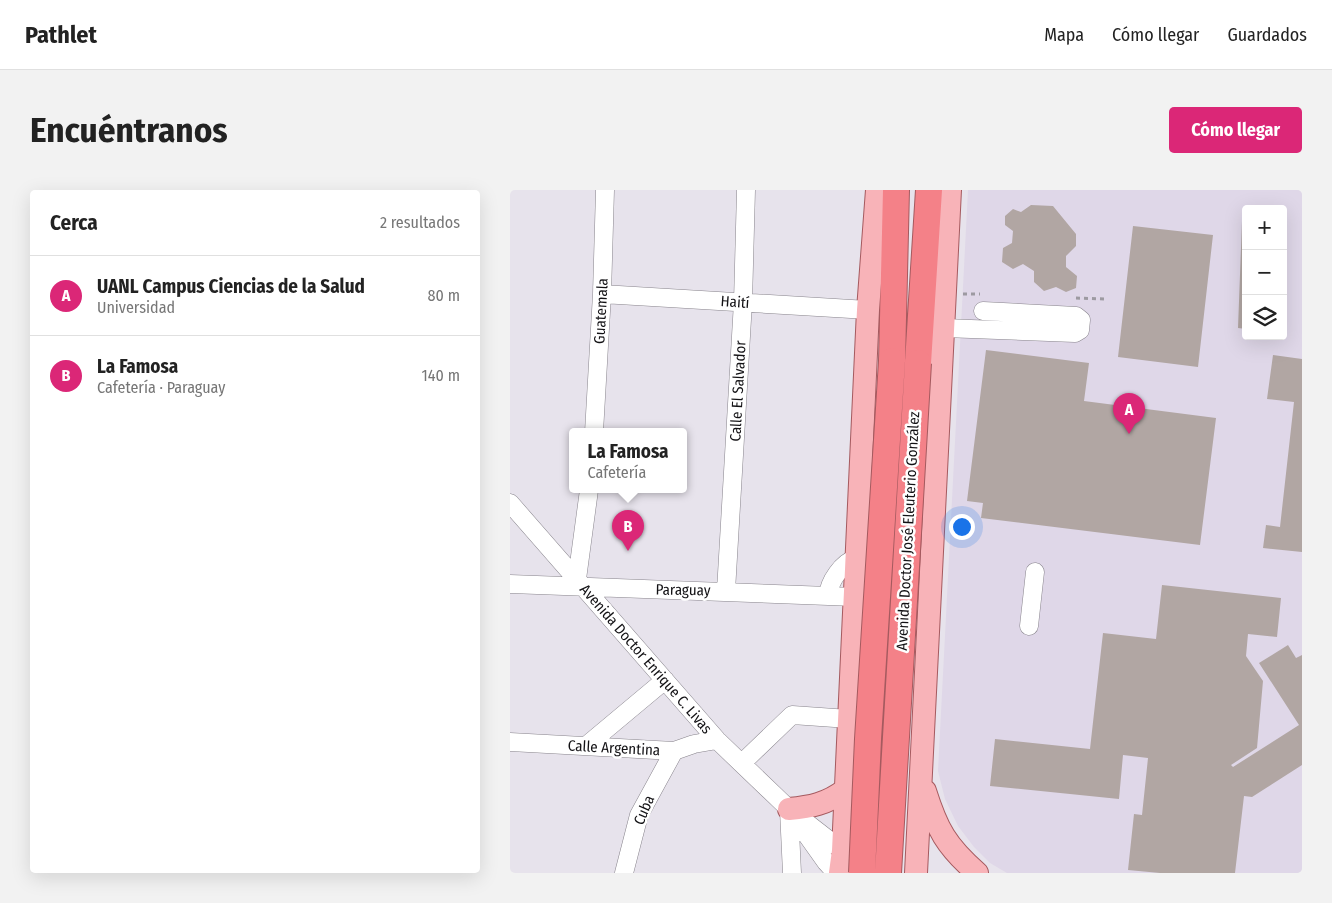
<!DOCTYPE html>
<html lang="es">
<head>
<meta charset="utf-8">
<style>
	body { margin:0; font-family:"Fira Sans Condensed",sans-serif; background:#f2f2f2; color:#222 }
	.controls { position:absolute; right:15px; top:15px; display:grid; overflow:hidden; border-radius:5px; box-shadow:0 5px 20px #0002 }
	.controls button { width:45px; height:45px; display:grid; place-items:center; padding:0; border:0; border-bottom:1px solid #e0e0e0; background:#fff; color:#222; font:25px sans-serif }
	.you { position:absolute; left:451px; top:336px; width:18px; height:18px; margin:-12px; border:4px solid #fff; border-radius:50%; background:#1a73e8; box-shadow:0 0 0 8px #1a73e833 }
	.badge { display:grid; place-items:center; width:32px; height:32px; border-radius:50%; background:#db2777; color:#fff; font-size:16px; font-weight:700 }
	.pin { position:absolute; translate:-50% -41px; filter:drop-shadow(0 1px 2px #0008) }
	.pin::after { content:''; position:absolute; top:26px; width:18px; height:15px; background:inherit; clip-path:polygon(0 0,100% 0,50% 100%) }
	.popup { position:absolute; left:59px; top:238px; width:118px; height:65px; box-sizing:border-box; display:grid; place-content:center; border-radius:5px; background:#fff; filter:drop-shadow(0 1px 4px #0005); font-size:16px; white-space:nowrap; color:#767676 }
	.popup b { font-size:19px; color:#222 }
	.popup::after { content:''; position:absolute; left:50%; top:100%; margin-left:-10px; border:10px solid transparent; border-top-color:#fff }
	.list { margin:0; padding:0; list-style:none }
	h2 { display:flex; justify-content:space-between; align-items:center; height:65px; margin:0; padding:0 20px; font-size:21px }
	h2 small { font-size:16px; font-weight:400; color:#767676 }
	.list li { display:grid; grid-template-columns:32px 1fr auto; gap:15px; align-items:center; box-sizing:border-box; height:80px; padding:0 20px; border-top:1px solid #e0e0e0 }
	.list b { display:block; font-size:19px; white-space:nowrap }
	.list p { margin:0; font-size:16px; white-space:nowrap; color:#767676 }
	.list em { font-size:16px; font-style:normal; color:#767676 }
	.icon { flex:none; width:28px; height:28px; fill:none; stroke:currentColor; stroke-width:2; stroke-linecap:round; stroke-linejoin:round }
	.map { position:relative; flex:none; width:792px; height:683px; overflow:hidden; border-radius:5px }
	header { display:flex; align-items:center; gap:30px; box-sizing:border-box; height:70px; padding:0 25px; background:#fff; border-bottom:1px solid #e0e0e0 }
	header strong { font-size:24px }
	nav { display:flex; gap:28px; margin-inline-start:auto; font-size:18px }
	.intro { display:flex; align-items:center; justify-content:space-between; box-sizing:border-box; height:120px; padding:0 30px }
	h1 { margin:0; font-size:35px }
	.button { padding:12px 22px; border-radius:5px; background:#db2777; color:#fff; font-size:18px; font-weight:700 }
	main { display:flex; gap:30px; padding:0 30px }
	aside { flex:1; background:#fff; border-radius:5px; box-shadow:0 5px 20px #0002 }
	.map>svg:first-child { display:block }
	.built { fill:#dfd7e8; fill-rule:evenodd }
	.building { fill:#b1a6a3 }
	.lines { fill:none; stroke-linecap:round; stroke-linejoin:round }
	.minor-casing { stroke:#88848c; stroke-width:19 }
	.major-casing { stroke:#a55a5f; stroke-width:24 }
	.highway-casing { stroke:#a55a5f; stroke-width:28 }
	.path { stroke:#9d9aa1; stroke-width:3; stroke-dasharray:4 4; stroke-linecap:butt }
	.minor { stroke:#fff; stroke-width:18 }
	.major { stroke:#f8b3b8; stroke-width:22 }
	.highway { stroke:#f48188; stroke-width:26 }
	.highway-bridge-casing { stroke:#a55a5f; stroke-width:28; stroke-linecap:butt }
	.highway-bridge { stroke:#f48188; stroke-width:26 }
	.labels { text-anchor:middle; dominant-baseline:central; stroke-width:5; stroke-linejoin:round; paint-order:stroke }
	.street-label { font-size:15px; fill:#121114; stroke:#fff }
</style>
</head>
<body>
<header>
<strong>Pathlet</strong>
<nav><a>Mapa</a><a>Cómo llegar</a><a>Guardados</a></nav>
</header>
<div class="intro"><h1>Encuéntranos</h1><a class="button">Cómo llegar</a></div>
<main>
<aside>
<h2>Cerca<small>2 resultados</small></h2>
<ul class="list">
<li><span class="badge">A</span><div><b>UANL Campus Ciencias de la Salud</b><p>Universidad</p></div><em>80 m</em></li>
<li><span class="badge">B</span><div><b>La Famosa</b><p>Cafetería · Paraguay</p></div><em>140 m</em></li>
</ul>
</aside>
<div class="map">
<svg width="792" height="683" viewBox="0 0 792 683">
	<rect width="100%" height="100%" fill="#e7e3ec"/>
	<path class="built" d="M458 0H792V683H497L480 673 464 657 448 636 435 609 428 581ZM736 19H773V146H736Z"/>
	<path class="building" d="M521 15 543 16 566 44V56L556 66V77L567 86 566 98 556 102 546 97 534 101 524 92V81L513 74 503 79 492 72 493 58 502 53 503 41 495 35V26L503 19 511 22Z
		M732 31H736V139L728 138Z
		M623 36 703 45 688 177 608 167Z
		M476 160 579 173 574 211 706 228 690 355 471 328 473 313 457 311Z
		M763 165 792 169V362L753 358 756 335 770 337 784 212 757 209Z
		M652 395 771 408 767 447 738 444 736 466 753 491 747 558 721 575 723 577 789 535 749 473 778 455 786 468 792 465V575L742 607 734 606 725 683H650L618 680 624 624 632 625 638 568 613 565 609 609 480 596 485 549 580 559 593 443 646 449Z"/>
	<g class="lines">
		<defs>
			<path id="minor" d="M92 104 358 120
				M434 138 565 143 570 140 571 130 566 126 473 121
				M84 242 92 104 95 0
				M0 313 207 550 279 619 333 661
				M67 389 79 300
				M0 394 345 407
				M216 401 233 112 236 0
				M318 406C319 391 332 373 346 368
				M519 436 525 382
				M0 552 164 561 184 554 207 550
				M76 556 155 490
				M232 573 282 525 339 529
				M279 620 282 683
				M289 634 316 672 326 683
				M114 683 129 625 164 561"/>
			<path id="major" d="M415 601C427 639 436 656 467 683
				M279 619C300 617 317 614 335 600
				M330 683 333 661 358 120 367 0
				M406 683 440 0"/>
			<path id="highway" d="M382 171 386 0
				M408 173 419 0"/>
		</defs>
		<use href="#minor" class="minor-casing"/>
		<use href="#major" class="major-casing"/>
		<use href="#highway" class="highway-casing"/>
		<path class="path" d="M453 104H470
			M566 108 596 109"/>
		<use href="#minor" class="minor"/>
		<use href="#major" class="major"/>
		<use href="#highway" class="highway"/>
		<defs>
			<path id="highway-bridge" d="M352 683 358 549 382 171
				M378 683 408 173"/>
		</defs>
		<use href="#highway-bridge" class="highway-bridge-casing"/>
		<use href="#highway-bridge" class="highway-bridge"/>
	</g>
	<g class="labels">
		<g class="street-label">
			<text transform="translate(225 112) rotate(4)">Haití</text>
			<text transform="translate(91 121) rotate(-87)">Guatemala</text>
			<text transform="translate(228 201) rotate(-87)">Calle El Salvador</text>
			<text transform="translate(398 341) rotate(-87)">Avenida Doctor José Eleuterio González</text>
			<text transform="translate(173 400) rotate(1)">Paraguay</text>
			<text transform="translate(136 469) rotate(49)">Avenida Doctor Enrique C. Livas</text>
			<text transform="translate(104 558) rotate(3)">Calle Argentina</text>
			<text transform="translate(134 620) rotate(-67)">Cuba</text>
		</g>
	</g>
</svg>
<div class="controls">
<button>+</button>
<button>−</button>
<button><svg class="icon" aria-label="layers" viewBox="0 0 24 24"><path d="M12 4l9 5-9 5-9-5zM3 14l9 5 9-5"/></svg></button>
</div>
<div class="you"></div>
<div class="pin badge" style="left:619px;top:244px">A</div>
<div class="pin badge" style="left:118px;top:361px">B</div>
<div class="popup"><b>La Famosa</b>Cafetería</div>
</div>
</main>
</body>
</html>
